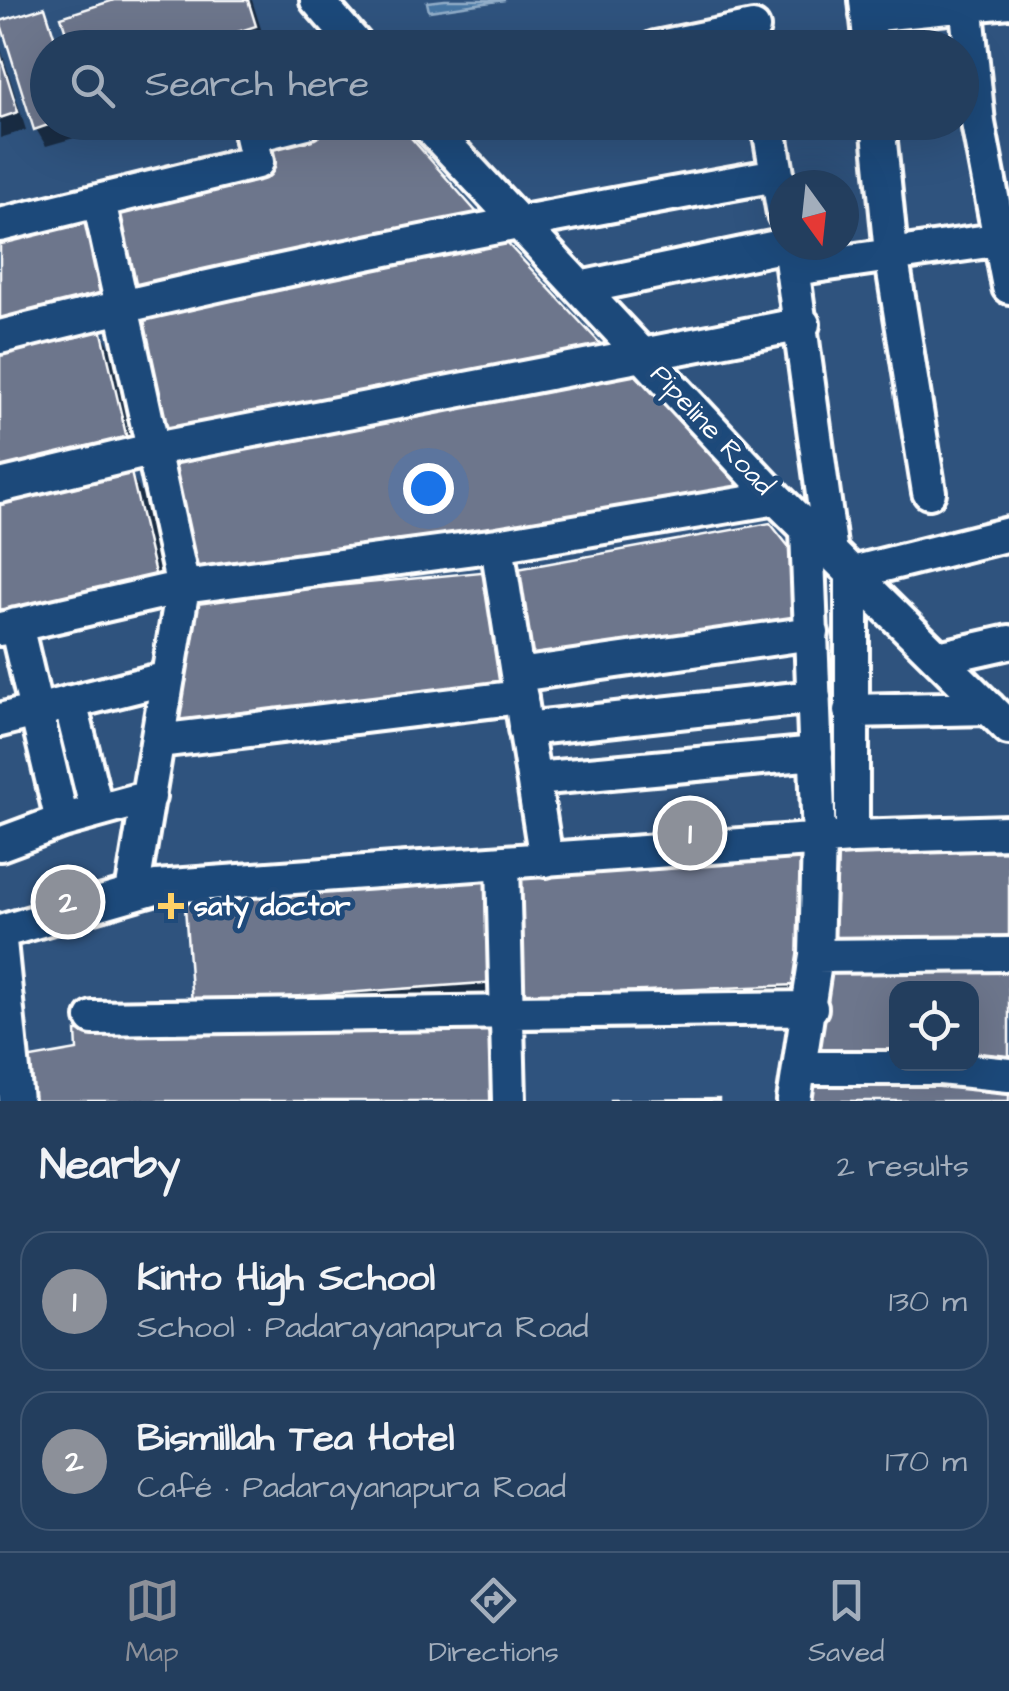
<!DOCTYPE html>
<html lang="en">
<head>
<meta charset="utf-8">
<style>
	body { margin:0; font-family:"Architects Daughter",sans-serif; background:#2f4967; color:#f1f3f6 }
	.controls { position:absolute; right:30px; bottom:30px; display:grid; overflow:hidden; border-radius:20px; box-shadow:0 10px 40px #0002 }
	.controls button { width:90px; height:90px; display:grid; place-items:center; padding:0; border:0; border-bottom:2px solid #405773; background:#233e5e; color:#f1f3f6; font:50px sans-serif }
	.compass { position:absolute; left:769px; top:170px; width:90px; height:90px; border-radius:50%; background:#233e5e; box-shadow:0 10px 40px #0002; rotate:165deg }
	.you { position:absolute; left:428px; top:488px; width:35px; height:35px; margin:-25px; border:8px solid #fff; border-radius:50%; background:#1a73e8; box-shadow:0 0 0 15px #1a73e833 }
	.badge { display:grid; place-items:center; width:65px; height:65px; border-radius:50%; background:#8c9099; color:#fff; font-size:32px; font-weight:700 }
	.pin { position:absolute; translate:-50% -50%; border:5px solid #fff; box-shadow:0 2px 10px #0006 }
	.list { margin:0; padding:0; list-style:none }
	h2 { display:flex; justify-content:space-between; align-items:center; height:130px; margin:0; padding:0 40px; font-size:42px }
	h2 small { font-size:32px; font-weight:400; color:#a3aebc }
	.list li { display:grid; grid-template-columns:65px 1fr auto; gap:30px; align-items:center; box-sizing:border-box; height:140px; margin:0 20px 20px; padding:0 20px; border:2px solid #405773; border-radius:30px }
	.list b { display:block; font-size:38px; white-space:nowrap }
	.list p { margin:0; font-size:32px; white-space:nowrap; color:#a3aebc }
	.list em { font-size:32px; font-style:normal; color:#a3aebc }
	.icon { flex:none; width:55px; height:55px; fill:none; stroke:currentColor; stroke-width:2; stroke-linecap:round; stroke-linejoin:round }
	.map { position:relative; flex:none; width:1009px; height:1101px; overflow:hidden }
	.search { position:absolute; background:#233e5e; box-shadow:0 10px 40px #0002; left:30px; right:30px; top:30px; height:110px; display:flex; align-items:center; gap:25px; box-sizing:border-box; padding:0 35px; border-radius:55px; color:#a3aebc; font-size:38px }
	.sheet { height:450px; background:#233e5e }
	nav { display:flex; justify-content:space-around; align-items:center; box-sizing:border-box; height:140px; border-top:2px solid #405773; background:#233e5e; font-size:28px; color:#a3aebc }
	nav a { display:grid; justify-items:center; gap:5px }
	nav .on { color:#8c9099 }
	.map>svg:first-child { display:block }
	.water { fill:#4776a3; stroke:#91adc8; stroke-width:2.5 }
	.shadow { fill:#0007; fill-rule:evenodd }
	.building { fill:#6d768c; stroke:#fff; stroke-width:2.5 }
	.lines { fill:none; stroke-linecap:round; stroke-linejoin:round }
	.minor-casing { stroke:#fff; stroke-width:40 }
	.minor { stroke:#1f4a7a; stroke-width:32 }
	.poi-dot { fill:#ffd166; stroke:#1f4a7a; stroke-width:4 }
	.labels { text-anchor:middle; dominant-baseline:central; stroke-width:10; stroke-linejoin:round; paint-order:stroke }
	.street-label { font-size:28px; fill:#fff; stroke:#1f4a7a }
	.poi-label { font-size:28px; font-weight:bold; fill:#fff; stroke:#1f4a7a; text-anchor:start }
</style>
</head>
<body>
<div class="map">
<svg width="1009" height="1101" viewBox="0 0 1009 1101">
	<rect width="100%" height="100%" fill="#2f537e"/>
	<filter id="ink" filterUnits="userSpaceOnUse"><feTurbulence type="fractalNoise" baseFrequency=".01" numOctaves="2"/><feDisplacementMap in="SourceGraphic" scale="20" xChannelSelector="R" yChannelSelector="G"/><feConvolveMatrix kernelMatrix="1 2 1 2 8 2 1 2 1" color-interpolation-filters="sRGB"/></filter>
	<g filter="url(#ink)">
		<path class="water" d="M445 0H505L429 11 427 2Z"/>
		<path class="shadow" d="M123 0H252L267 48H73Z
			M44 10 61 48H48V122H84L88 134 46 146 36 129Z
			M0 46 26 130 0 138Z
			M90 212 123 316 99 327 112 351 140 467 128 469 143 495 169 605 0 645V233Z
			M283 283 275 595 517 712 186 755 172 732Z
			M809 583 812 651 538 690 525 666Z
			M811 853 810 1008 517 996Z
			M1009 853V1101H812L817 1057ZM896 988H972V1064H896Z
			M501 897 509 1005 80 1052 195 1004Z"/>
		<path class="building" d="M114 0H248L256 26 189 48H71L61 17Z
			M45 7 58 48H48V122H57L34 130 0 21Z
			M0 54 18 112 0 118Z
			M355 122H397L479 215 131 289 111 208 266 143Z
			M91 209 111 292 0 320V231Z
			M506 242 608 352 162 436 135 314Z
			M100 324 128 443 0 473V348Z
			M631 368 744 490 196 578 167 457Z
			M130 468 157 582 0 619V499Z
			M770 523 797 557 800 628 522 667 512 570Z
			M491 571 505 688 170 732 191 600Z
			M812 851 798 985 515 996 511 873Z
			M1009 851V943L834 947 838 854Z
			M489 871 497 982 192 1004 184 893Z
			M1009 958V1068L972 1063V988H896V1059L815 1057 833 964Z
			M493 1024 496 1101H26L20 1060 77 1050 76 1031Z
			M816 1073 1009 1088V1101H810Z
			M719 1099V1101H611V1100Z"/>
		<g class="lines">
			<defs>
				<path id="minor" d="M317 0 359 48
					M866 0 871 48
					M966 0 978 123 1009 287
					M867 15 1009 1
					M655 48 753 28
					M425 122 776 498 1009 728
					M768 122 784 214
					M878 122 891 253 929 492
					M99 201 183 587 132 893
					M0 225 257 162 251 136 307 122
					M789 245 831 553
					M794 269 1009 238
					M580 288 786 245
					M0 337C256 271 517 222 777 175
					M0 486 155 449 803 324
					M497 545 546 860
					M16 625 62 821
					M0 629 183 587 497 545 776 498
					M938 658 1009 642
					M518 675 812 633
					M70 702 97 811
					M850 711 989 708
					M0 720 168 678
					M525 729 814 697
					M158 741 521 697
					M535 779 816 753
					M852 837V573L1009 534
					M0 844 62 821 149 797
					M503 863 509 1101
					M0 932 156 887 852 837 1009 832
					M0 941 16 1101
					M816 956 1009 954
					M93 1018 811 1008
					M800 1068H940L1009 1075
					M794 1101 816 956 819 839 807 531"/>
			</defs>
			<use href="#minor" class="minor-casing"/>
			<use href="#minor" class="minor"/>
		</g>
	</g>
	<path class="poi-dot" d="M166 891h10v10h10v10h-10v10h-10v-10h-10v-10h10z"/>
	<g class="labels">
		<g class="street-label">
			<text transform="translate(712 430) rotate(47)">Pipeline Road</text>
		</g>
		<g class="poi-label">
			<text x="194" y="906">saty doctor</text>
		</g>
	</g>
</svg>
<div class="controls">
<button><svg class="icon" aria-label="locate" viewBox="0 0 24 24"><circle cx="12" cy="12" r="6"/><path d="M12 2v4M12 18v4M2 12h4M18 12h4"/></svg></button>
</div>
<svg class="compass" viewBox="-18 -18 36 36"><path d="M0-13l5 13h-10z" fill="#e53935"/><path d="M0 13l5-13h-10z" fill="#a3aebc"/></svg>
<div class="you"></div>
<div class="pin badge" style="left:690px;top:833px">1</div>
<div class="pin badge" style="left:68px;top:902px">2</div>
<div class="search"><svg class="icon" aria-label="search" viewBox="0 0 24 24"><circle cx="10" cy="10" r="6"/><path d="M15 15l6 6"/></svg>Search here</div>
</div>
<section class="sheet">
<h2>Nearby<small>2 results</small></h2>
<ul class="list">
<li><span class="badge">1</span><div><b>Kinto High School</b><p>School · Padarayanapura Road</p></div><em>130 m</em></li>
<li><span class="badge">2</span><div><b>Bismillah Tea Hotel</b><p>Café · Padarayanapura Road</p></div><em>170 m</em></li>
</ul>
</section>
<nav>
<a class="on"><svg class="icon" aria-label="map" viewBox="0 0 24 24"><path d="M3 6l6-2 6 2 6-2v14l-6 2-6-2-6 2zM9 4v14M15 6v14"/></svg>Map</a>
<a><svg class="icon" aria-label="directions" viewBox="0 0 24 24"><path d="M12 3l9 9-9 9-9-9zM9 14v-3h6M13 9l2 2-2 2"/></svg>Directions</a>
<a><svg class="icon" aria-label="saved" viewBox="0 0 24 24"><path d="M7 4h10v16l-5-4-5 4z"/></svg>Saved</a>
</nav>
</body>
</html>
